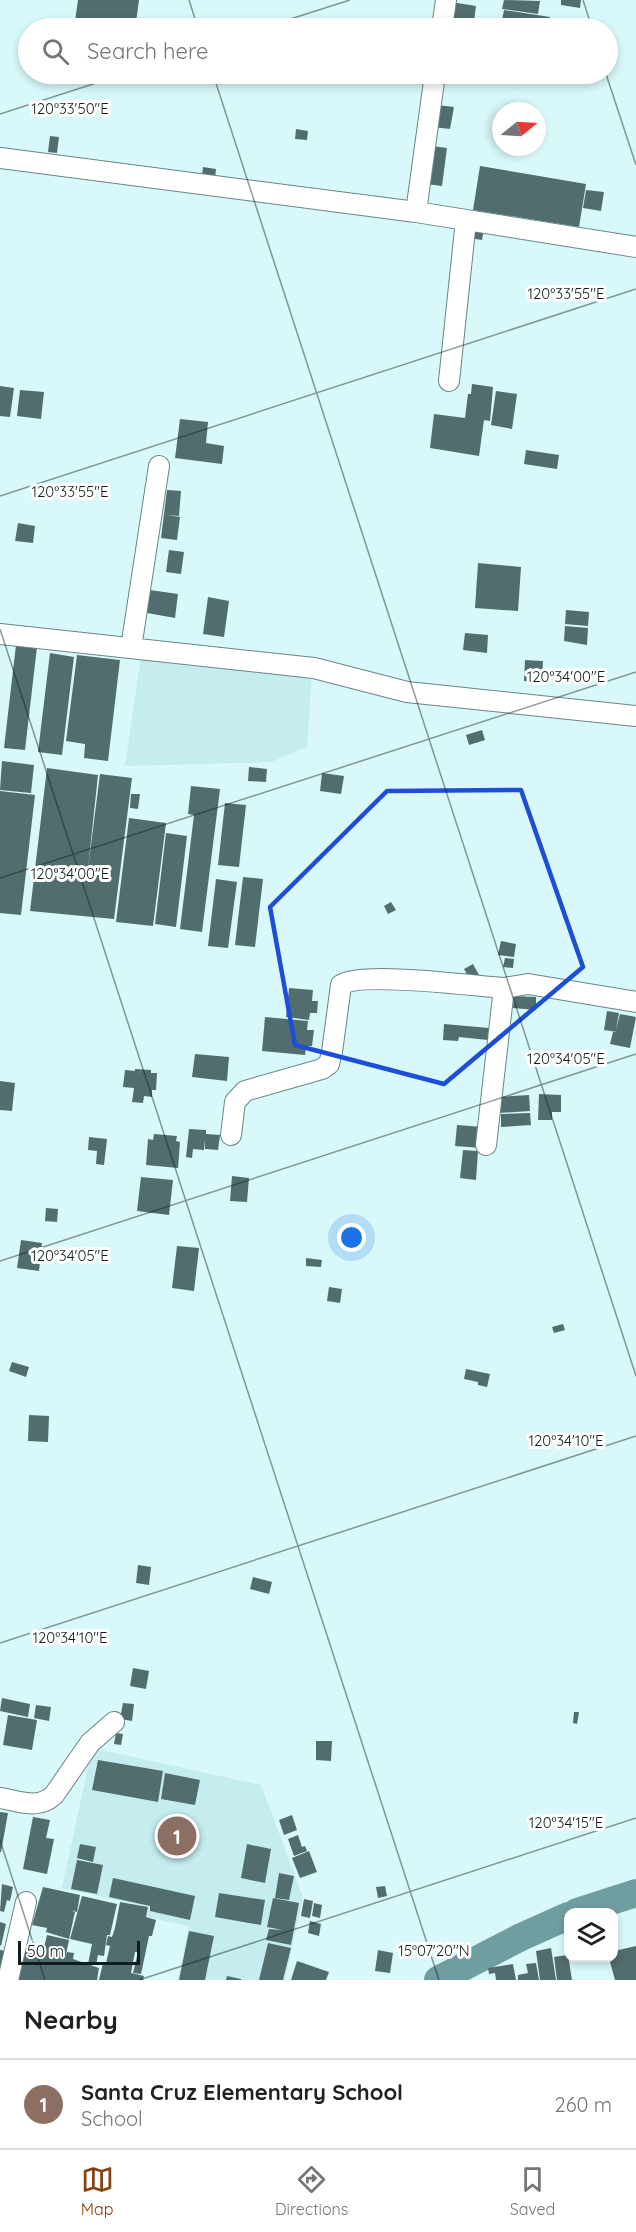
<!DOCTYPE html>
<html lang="en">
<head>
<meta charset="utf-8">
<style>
	body { margin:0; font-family:Quicksand,sans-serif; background:#f6f6f6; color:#202124 }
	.controls { position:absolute; right:18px; bottom:18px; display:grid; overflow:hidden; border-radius:12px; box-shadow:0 3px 9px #0003 }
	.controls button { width:54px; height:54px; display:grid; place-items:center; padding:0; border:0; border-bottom:2px solid #e0e0e0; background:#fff; color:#202124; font:30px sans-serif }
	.compass { position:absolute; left:492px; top:102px; width:54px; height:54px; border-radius:50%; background:#fff; box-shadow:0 3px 9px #0003; rotate:72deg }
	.scale { position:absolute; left:18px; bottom:15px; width:122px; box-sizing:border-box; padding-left:6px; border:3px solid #111d1d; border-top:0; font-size:16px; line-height:21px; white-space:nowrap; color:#111d1d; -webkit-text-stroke:4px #fff; paint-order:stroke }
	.you { position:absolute; left:352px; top:1238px; width:21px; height:21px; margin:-15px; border:4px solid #fff; border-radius:50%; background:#1a73e8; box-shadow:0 0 0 9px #1a73e833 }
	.badge { display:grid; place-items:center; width:39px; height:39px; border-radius:50%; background:#844112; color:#fff; font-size:20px; font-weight:700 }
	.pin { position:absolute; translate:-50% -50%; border:3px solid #fff; box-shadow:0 2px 6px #0006 }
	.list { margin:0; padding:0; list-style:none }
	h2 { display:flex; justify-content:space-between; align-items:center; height:78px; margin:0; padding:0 24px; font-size:26px }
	h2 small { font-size:20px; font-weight:400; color:#757577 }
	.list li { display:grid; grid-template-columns:39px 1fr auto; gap:18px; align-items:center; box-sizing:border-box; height:90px; padding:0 24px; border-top:2px solid #e0e0e0 }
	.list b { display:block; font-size:22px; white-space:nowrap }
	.list p { margin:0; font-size:20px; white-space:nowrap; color:#757577 }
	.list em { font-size:20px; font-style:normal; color:#757577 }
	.icon { flex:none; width:33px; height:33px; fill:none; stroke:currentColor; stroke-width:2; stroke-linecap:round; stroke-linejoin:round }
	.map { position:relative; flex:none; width:636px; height:1980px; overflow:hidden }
	.search { position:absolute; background:#fff; box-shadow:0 3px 9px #0003; left:18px; right:18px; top:18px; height:66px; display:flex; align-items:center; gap:15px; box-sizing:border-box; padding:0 21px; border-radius:33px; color:#757577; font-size:22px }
	.sheet { height:168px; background:#fff }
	nav { display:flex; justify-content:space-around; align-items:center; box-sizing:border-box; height:84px; border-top:2px solid #e0e0e0; background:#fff; font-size:16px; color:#757577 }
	nav a { display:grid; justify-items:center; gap:3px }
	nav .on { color:#844112 }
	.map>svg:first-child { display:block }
	.built { fill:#c5edf0 }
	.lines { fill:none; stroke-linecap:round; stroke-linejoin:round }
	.river { stroke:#709d9f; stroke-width:28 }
	.building { fill:#526d6e }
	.minor-casing { stroke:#698586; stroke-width:22 }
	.minor { stroke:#fff; stroke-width:20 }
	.marked { fill:none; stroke:#1d4ed8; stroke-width:4.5; stroke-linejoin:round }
	.ticks { fill:none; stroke:#111d1d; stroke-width:1.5; stroke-opacity:0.45 }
	.ticks-label { font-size:15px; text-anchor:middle; fill:#111d1d; stroke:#fff; stroke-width:6; stroke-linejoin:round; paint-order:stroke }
</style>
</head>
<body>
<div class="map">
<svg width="636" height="1980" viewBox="0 0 636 1980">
	<rect width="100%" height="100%" fill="#d9f8fa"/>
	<path class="built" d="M141 656 312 674 307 747 271 762 125 766Z
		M92 1748 261 1785 303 1897 285 1980H178L189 1926 147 1917 149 1907 62 1888Z"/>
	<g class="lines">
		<path class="river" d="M577 1912 636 1893
			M438 1980 519 1938 568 1916"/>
	</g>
	<path class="building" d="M78 0H139L136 22 114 19 113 28H74Z
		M504 0 540 1 538 14 502 9Z
		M561 0H581L580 8 561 5Z
		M451 2 476 6 473 28 447 26Z
		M504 10 550 17 548 28H526L501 25Z
		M437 105 454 107 450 129 433 127Z
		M296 129 308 131 307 140 295 139Z
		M50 136 59 137 57 153 48 152Z
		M431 146 447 148 442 186 426 184Z
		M480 166 586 184 579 227 473 210Z
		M203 167 216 169 215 178 202 176Z
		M586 190 604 192 601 211 583 208Z
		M470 228 484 229 482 240 469 238Z
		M472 384 493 387 490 421 484 420 479 456 430 448 434 414 465 418 468 394H471Z
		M0 386 14 388 10 417 0 416Z
		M20 390 44 392 41 419 17 416Z
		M496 391 517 394 512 429 491 425Z
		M180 419 208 422 206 443 224 446 222 464 175 458Z
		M526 450 559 455 557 469 524 464Z
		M167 490 181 491 179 516 166 515 180 517 177 540 161 538Z
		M18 523 35 526 33 543 15 541Z
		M169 550 184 552 181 574 166 572Z
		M478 563 521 567 518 611 475 608Z
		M150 590 178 594 175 618 147 613Z
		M208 597 229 601 224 637 203 634Z
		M566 610 589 612 588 626 565 624Z
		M565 626 588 628 587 645 564 641Z
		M465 633 488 635 487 653 463 650Z
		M16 645 37 647 25 750 4 748Z
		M50 653 74 657 62 755 38 752Z
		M77 655 120 660 108 761 84 758 85 744 66 741Z
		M525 660 543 661 542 682 524 681Z
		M482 730 485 740 469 745 466 735Z
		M2 761 34 765 31 793 0 790Z
		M249 767 267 769 266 782 248 781Z
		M47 768 98 775 88 868 100 774 132 778 114 919 30 911Z
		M322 773 344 776 341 794 320 791Z
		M191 786 220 789 202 932 180 929 194 815 188 814Z
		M0 791 35 795 21 915 0 913Z
		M131 794H140L138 809 130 808Z
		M225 803 246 805 239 867 218 865Z
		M129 818 166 823 153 926 116 922Z
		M166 833 187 836 176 927 155 924Z
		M243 877 263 879 255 947 235 945Z
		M216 879 237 882 228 948 208 946Z
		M391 902 396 910 388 914 384 906Z
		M501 941 516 944 514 957 498 955Z
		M505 958 514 959 513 968 503 967Z
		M473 964 479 975 470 980 464 969Z
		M289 988 313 990 312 1001H318L317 1013H310L309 1020 286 1017Z
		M514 996 536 997V1010L513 1008Z
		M607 1011 619 1013 616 1030 620 1014 636 1017 630 1048 610 1044 613 1032H617L604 1030Z
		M265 1017 308 1021 307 1030H314L312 1046H306L305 1055 262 1051Z
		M444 1024 489 1028 488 1040 459 1037 458 1041 443 1040Z
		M195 1054 229 1057 227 1081 192 1077Z
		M135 1069 151 1070V1073H157L156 1090H152V1097L144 1096 143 1103 132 1102 134 1088 123 1087 125 1070 135 1071Z
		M0 1081 15 1083 12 1111 0 1110Z
		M539 1094 561 1095V1112H552V1120H538Z
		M529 1095 530 1111 498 1113 497 1097Z
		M530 1113 531 1125 501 1127V1114Z
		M457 1125 483 1127 481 1148 455 1146Z
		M189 1129 206 1130V1134L220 1135 218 1150 205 1149V1140L204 1150 193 1149 192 1158 186 1157Z
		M154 1134 177 1136 176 1141 180 1142 178 1168 146 1165 148 1139 153 1140Z
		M89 1137 107 1139 104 1165 96 1164 97 1151 88 1150Z
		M463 1150 478 1151 476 1180 460 1178Z
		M232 1176 249 1178 247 1202 230 1201Z
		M141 1177 173 1180 169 1215 137 1211Z
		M46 1208 58 1209 57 1222 45 1221Z
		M21 1240 42 1243 39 1271 17 1268Z
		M177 1246 199 1248 194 1291 172 1288Z
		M306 1258 322 1260 321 1267 306 1266Z
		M329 1287 342 1289 340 1303 327 1301Z
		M563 1324 565 1330 554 1333 552 1327Z
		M12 1362 29 1367 26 1377 9 1371Z
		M466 1369 490 1374 487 1387 478 1385V1382L464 1379Z
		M29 1415 49 1416 48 1442 28 1441Z
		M138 1565 151 1567 149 1585 136 1583Z
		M253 1577 272 1582 269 1594 250 1589Z
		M133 1668 149 1671 146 1689 130 1686Z
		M2 1698 30 1704 28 1717 0 1711Z
		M123 1703 134 1704 132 1721 120 1719Z
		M36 1705 51 1707 49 1721 34 1718Z
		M574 1712H579L577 1724 573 1723Z
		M8 1715 37 1720 32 1750 3 1745Z
		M116 1733 123 1734 121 1745 114 1744Z
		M316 1741H332L331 1761 316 1760Z
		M98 1760 163 1771 158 1802 92 1790Z
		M165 1773 200 1780 195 1805 161 1799Z
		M0 1812 8 1813 1 1852H0Z
		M292 1815 297 1830 284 1835 279 1820Z
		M33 1817 50 1820 46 1838 54 1839 47 1874 23 1869Z
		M298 1835 302 1847 305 1846 307 1851 294 1856 288 1839Z
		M80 1844 96 1847 93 1862 77 1858Z
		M247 1844 271 1849 265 1883 241 1878Z
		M309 1851 317 1872 300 1878 292 1858Z
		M77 1860 103 1865 97 1894 71 1889Z
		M279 1873 294 1876 289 1900 275 1898Z
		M113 1878 195 1896 190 1920 150 1911V1906L109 1897Z
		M2 1884 13 1887 10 1901 7 1900 4 1912 0 1911Z
		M385 1886 387 1896 378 1898 376 1887Z
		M43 1887 80 1895 77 1912 70 1910 75 1912 69 1939 46 1932 47 1928 32 1925Z
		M219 1893 265 1900 261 1925 215 1917Z
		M82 1896 117 1904 110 1935H107L104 1956 98 1955 96 1965 88 1964 92 1944 70 1939Z
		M273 1898 299 1903 291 1945 266 1940 269 1929 283 1930 267 1927Z
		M304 1899 313 1901 310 1918 301 1916Z
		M120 1902 148 1907 146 1917 156 1920 152 1936H149L141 1974 133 1973 138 1952H135L131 1973 144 1976 143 1980H99L103 1963H106L110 1946 106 1945 108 1936 112 1937 115 1928Z
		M314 1903 322 1905 320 1918 312 1916Z
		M310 1921 321 1924 319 1936 308 1933Z
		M0 1922 6 1924 1 1946 0 1945Z
		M189 1931 214 1936 205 1980H179Z
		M47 1935 69 1940 65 1959 67 1952 74 1953 73 1959 99 1968 97 1980H17L23 1951 42 1956Z
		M268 1943 291 1948 283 1980H259Z
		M636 1946V1980H615L609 1958H614V1951Z
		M551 1948 556 1980H540L536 1951Z
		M0 1950 12 1952 0 1974Z
		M378 1950 393 1953 390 1973 375 1971Z
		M568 1955 572 1980H557L554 1957Z
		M581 1958H603V1959L582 1962Z
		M297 1961 329 1972 326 1980H291Z
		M536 1963 539 1980H518V1975L528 1973 526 1964Z
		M513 1964 516 1980H496L495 1973 489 1974 488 1968Z
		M227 1976 241 1979V1980H226Z"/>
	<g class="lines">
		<defs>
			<path id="minor" d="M442 28 446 0
				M0 158 416 212 435 74
				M416 212 636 247
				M449 381 466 220
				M0 634 314 668 407 692 636 716
				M131 648 159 466
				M231 1135 235 1102 245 1091 322 1069 329 1064 332 1052 341 985C361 971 474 986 504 988
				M486 1145 504 988 528 984 636 1002
				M0 1798C20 1801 38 1810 54 1795L90 1743 114 1722
				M8 1980 26 1902"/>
		</defs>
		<use href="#minor" class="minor-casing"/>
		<use href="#minor" class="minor"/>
	</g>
	<path class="marked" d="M521 790 583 967 444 1084 295 1045 270 907 387 791Z"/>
	<path class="ticks" d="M189 0 198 28M583 0 592 28M262 28 350 0M213 74 636 1376M606 74 636 165M0 114 124 74M0 496 636 289M0 629 439 1980M0 878 636 672M0 1261 636 1054M0 1643 636 1436M0 1840 45 1980M139 1980 636 1818"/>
	<g class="ticks-label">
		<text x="70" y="114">120°33'50"E</text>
		<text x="566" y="299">120°33'55"E</text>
		<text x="70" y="497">120°33'55"E</text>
		<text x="566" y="682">120°34'00"E</text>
		<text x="70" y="879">120°34'00"E</text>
		<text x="566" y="1064">120°34'05"E</text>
		<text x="70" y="1261">120°34'05"E</text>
		<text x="566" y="1446">120°34'10"E</text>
		<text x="70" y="1643">120°34'10"E</text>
		<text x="566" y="1828">120°34'15"E</text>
		<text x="434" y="1956">15°07'20"N</text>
	</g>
</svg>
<div class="controls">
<button><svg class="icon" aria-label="layers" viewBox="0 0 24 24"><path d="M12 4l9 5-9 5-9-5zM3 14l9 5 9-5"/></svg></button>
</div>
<svg class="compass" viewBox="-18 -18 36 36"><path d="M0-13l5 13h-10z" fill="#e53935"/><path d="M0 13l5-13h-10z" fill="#757577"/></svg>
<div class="scale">50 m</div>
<div class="you"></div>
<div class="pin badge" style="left:177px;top:1836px;background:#8d6e63">1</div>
<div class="search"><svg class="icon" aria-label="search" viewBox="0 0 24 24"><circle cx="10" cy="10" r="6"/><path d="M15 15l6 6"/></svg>Search here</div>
</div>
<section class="sheet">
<h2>Nearby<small></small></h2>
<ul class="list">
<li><span class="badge" style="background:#8d6e63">1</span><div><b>Santa Cruz Elementary School</b><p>School</p></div><em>260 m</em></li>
</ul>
</section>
<nav>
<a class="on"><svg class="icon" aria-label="map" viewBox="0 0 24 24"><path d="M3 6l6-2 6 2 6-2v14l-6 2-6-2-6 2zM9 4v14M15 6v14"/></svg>Map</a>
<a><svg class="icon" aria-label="directions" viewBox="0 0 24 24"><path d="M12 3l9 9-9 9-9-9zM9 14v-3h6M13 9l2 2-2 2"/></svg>Directions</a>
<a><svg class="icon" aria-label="saved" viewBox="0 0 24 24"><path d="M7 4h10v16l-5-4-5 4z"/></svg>Saved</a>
</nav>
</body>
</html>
